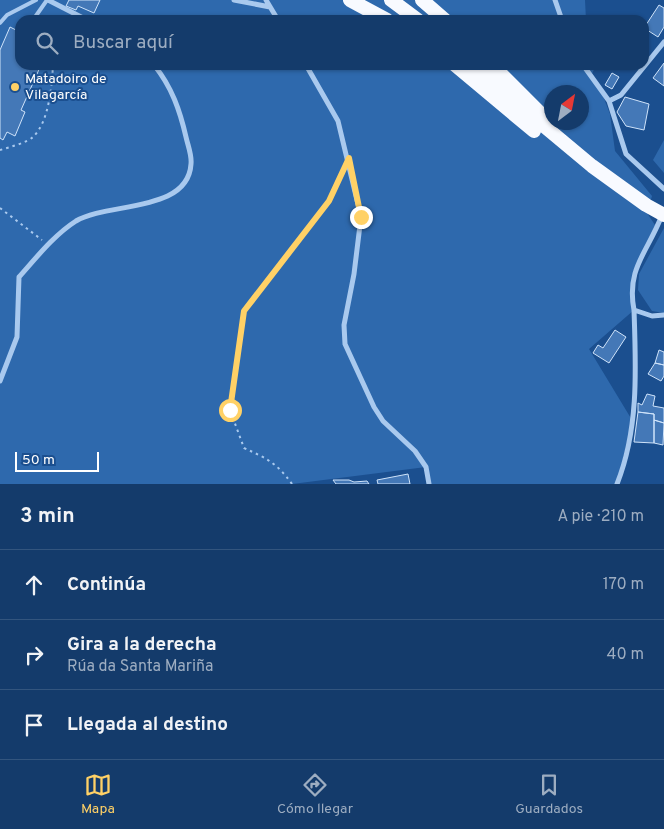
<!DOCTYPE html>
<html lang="es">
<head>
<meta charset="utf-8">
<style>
	body { margin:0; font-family:Overpass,sans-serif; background:#1d4271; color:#f1f3f6 }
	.compass { position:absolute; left:544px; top:85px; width:45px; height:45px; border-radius:50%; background:#143b6b; box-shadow:0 1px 4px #0004; rotate:32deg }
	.scale { position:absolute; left:15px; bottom:12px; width:84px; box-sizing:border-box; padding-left:5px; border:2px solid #fff; border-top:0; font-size:14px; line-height:18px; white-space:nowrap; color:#fff; -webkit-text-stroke:4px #1b4f8f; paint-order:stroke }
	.stop { position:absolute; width:15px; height:15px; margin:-11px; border:4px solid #ffd166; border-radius:50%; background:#fff }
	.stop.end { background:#ffd166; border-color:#fff; box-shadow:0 1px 5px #0008 }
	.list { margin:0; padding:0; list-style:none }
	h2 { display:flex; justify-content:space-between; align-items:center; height:65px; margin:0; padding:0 20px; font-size:21px }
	h2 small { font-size:16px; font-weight:400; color:#9dadc1 }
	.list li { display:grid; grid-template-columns:32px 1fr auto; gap:15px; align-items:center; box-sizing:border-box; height:70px; padding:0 20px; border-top:1px solid #33557e }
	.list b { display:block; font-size:19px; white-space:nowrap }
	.list p { margin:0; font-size:16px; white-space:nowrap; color:#9dadc1 }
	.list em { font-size:16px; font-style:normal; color:#9dadc1 }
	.icon { flex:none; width:28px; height:28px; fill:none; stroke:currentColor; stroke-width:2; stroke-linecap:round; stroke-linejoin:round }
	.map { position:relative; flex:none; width:664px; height:484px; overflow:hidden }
	.search { position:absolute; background:#143b6b; box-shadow:0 1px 4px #0004; left:15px; right:15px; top:15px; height:55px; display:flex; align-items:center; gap:12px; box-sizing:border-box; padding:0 18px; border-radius:15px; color:#9dadc1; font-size:19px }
	.sheet { height:275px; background:#143b6b }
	nav { display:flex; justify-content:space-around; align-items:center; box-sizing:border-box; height:70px; border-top:1px solid #33557e; background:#143b6b; font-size:14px; color:#9dadc1 }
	nav a { display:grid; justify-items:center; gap:2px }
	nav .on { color:#ffd166 }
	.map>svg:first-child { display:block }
	.green { fill:#2e69ad; fill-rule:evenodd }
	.building { fill:#4478b7; stroke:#cfe3fa }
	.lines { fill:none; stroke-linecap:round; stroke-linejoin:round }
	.path { stroke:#a9c9ee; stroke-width:2; stroke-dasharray:2.5 4; stroke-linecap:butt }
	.service { stroke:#a9c9ee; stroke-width:4 }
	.minor { stroke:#a9c9ee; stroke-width:5 }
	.trunk { stroke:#f8faff; stroke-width:14 }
	.route { stroke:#ffd166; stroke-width:6 }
	.poi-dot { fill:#ffd166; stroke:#1b4f8f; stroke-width:2 }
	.labels { text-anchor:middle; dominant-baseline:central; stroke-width:4; stroke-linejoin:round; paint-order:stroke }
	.poi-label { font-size:14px; fill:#fff; stroke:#1b4f8f; text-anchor:start }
</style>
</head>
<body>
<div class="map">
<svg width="664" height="484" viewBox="0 0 664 484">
	<rect width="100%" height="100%" fill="#1b4f8f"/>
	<path class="green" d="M0 0H585L586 20H20V65H596L591 76 600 88 610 114 615 151 652 196 647 213 657 228 633 272 634 310 589 349 632 420 617 484H429L426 467 292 484H0ZM552 92H582V122H552Z
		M664 140V173L653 160Z
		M664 228V313L652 311 638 290 639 274Z"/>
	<path class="building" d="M69 0H100L94 13 78 6 76 10 66 6Z
		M659 5 664 8V27L658 37 644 28Z
		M10 27 20 32V65H41L21 110 25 112 15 136 7 132 3 140 0 138V50Z
		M664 63V86L653 78Z
		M612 73 619 77 612 89 605 85Z
		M625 97 649 104 644 130 626 126 617 112Z
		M615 330 626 337 609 363 593 353 598 345 603 348Z
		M659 350 664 352V365L655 363Z
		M655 363 664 365V376L661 381 648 374Z
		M647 394 655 396 653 406 664 408V423L654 420V414L638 412V403L642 405Z
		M638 412 654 414V443L634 442Z
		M654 420 664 423 663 445 654 443Z
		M408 474 410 484H378L377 480Z
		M333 480H349L354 482 367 481 369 484H336Z"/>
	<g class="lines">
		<path class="path" d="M0 150C10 147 26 143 33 137 49 122 52 85 53 65
			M0 208 42 240
			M292 484C277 463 266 458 244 448L230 410 244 311 329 201 342 172"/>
		<path class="service" d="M33 20 47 0
			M0 23 7 15 36 0"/>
		<path class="minor" d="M48 0 87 20
			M234 0 270 7
			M266 0 278 20
			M555 0 562 20
			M306 65 338 121 361 217 354 274 344 325 345 344 374 407 383 421 415 451 426 467 429 484
			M583 65 609 101 626 154 664 189
			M609 101 621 95 664 42
			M662 215C648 252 626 268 634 310L652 316 664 315
			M0 381 17 337 19 277C36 258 54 235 76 221 108 202 188 213 191 164 192 155 188 146 186 137 180 111 172 87 154 65
			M617 484C639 429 636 368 634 310"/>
		<path class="trunk" d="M350 0 387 20
			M391 0 418 20
			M422 0 445 20
			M455 65 534 131
			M471 65 592 166 646 205 664 215
			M492 65 548 121"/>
	</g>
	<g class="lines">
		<path class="route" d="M230 410 244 311 329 201 349 158 361 217"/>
	</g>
	<circle class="poi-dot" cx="15" cy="87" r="5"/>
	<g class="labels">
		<g class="poi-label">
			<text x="25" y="79">Matadoiro de<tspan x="25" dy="16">Vilagarcía</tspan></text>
		</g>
	</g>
</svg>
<svg class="compass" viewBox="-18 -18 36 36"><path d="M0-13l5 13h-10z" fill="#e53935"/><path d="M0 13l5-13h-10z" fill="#9dadc1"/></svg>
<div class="scale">50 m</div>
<div class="stop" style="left:230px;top:410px"></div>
<div class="stop end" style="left:361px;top:217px"></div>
<div class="search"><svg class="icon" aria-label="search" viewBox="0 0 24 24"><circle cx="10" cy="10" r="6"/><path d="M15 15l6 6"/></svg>Buscar aquí</div>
</div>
<section class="sheet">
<h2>3 min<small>A pie · 210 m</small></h2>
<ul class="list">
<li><svg class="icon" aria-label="ahead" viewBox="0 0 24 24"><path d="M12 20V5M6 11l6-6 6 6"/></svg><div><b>Continúa</b></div><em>170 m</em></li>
<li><svg class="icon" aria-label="right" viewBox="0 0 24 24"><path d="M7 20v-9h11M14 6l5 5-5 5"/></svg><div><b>Gira a la derecha</b><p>Rúa da Santa Mariña</p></div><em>40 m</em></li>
<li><svg class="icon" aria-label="arrive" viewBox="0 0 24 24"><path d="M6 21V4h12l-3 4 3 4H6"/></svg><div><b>Llegada al destino</b></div></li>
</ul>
</section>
<nav>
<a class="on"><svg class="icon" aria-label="map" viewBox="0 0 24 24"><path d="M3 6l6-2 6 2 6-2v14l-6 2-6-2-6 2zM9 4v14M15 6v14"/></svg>Mapa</a>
<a><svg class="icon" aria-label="directions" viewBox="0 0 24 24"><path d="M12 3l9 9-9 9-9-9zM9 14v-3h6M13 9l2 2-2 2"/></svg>Cómo llegar</a>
<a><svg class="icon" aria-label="saved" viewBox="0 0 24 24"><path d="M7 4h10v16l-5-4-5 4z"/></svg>Guardados</a>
</nav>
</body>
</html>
